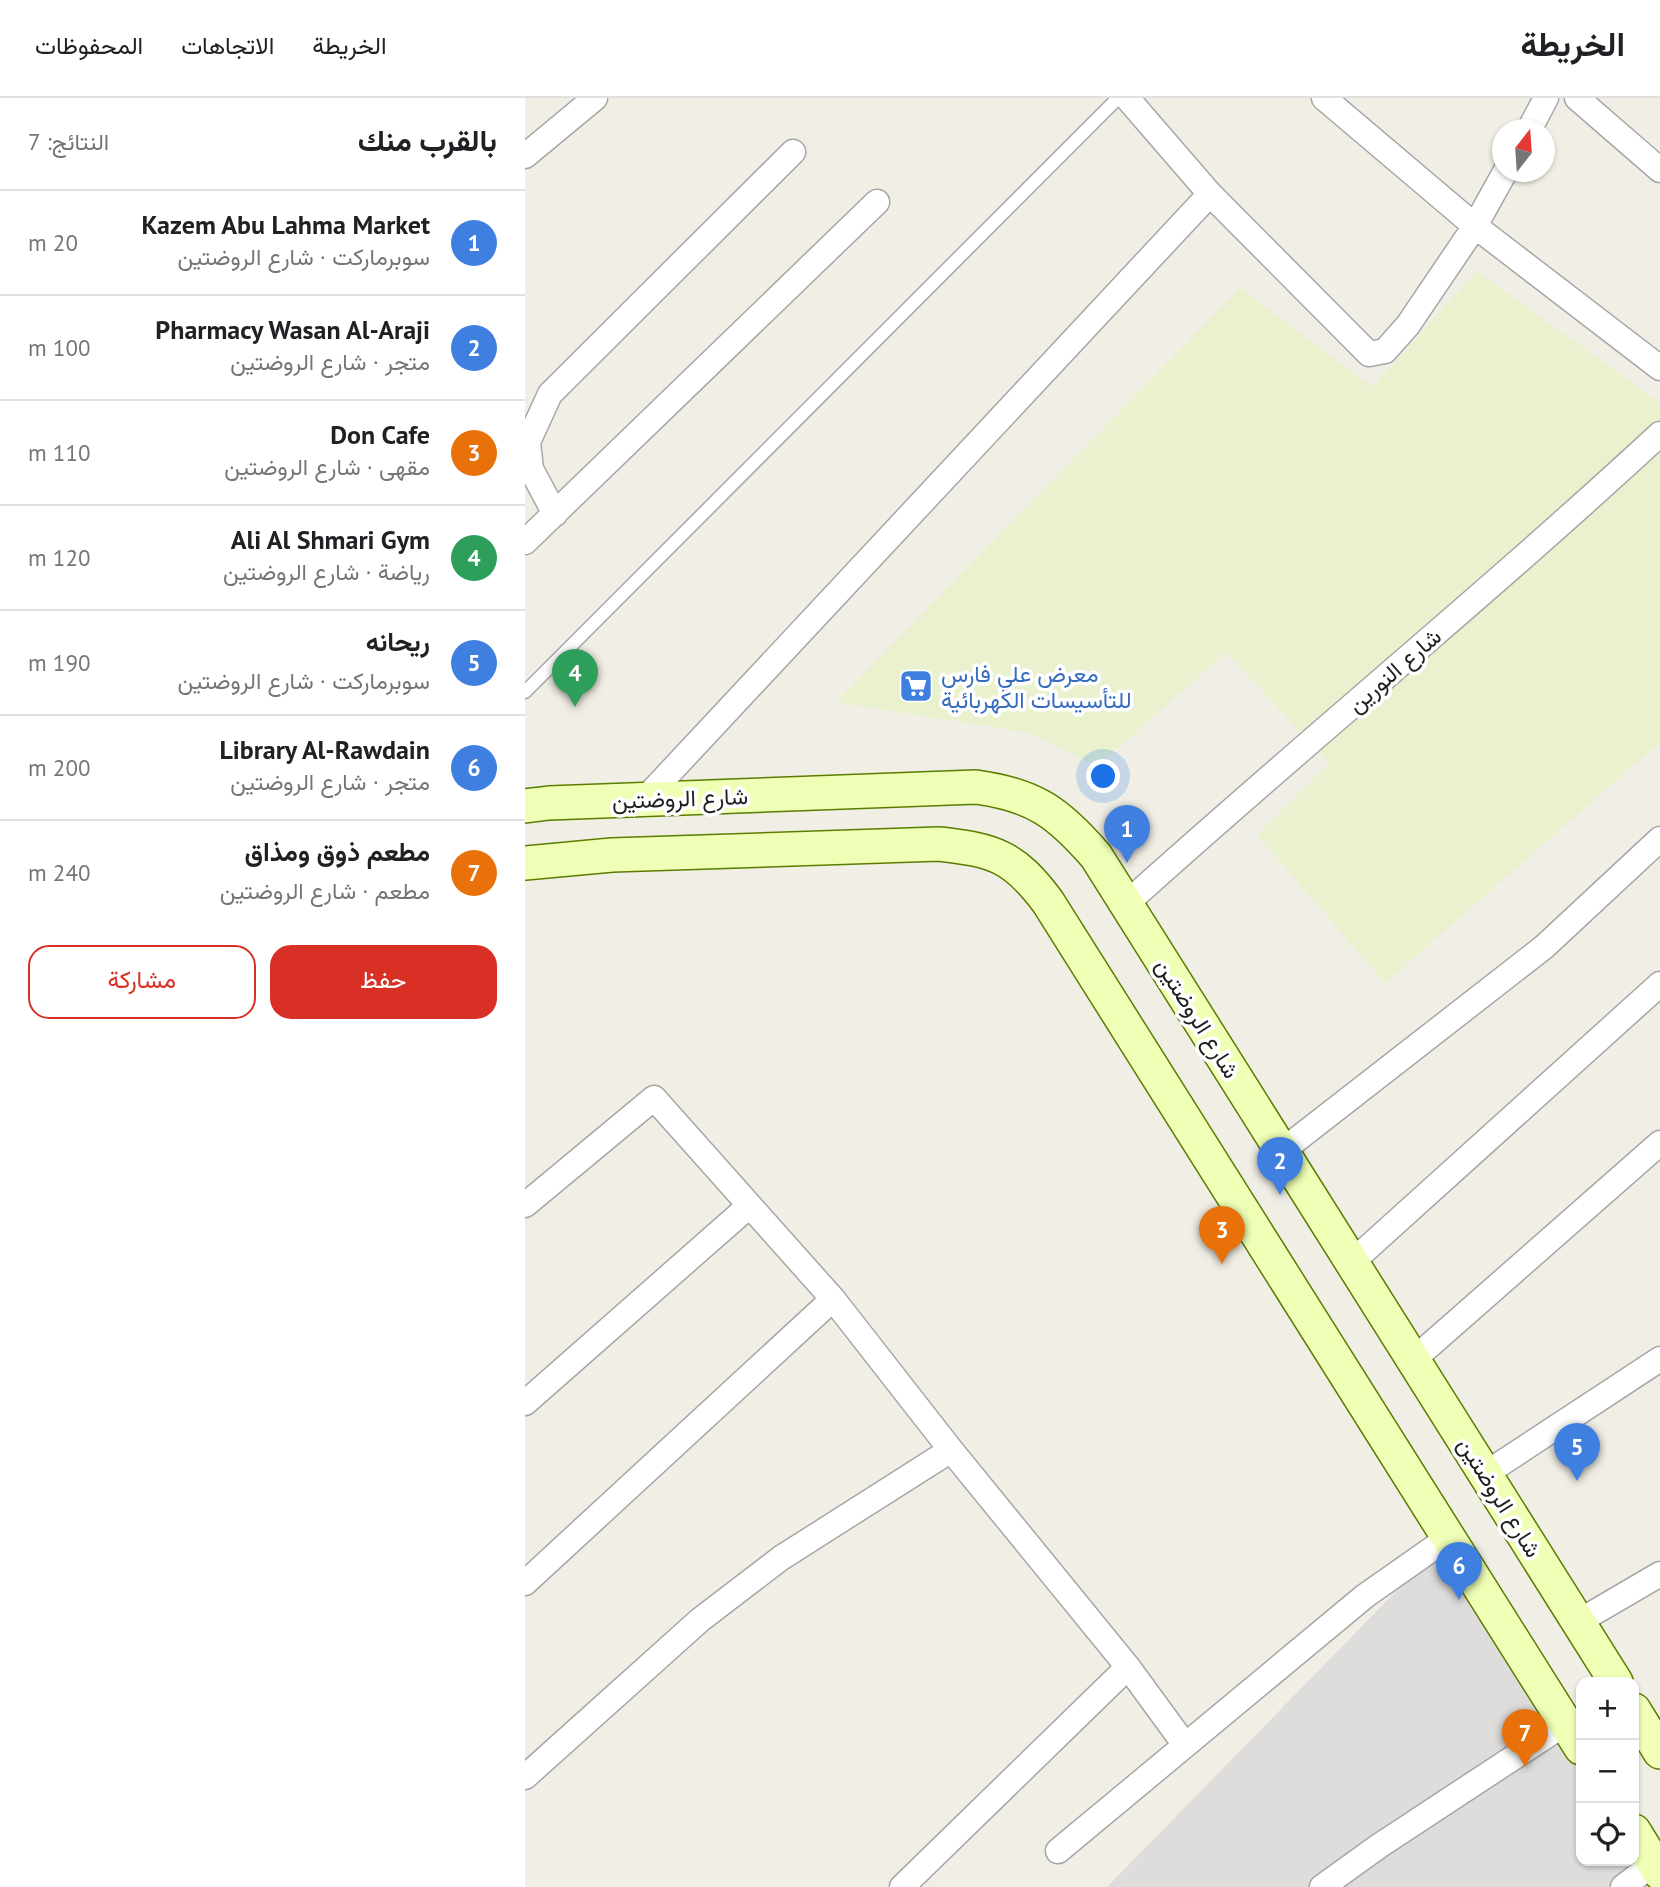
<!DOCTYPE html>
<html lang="ar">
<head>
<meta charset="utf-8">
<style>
	body { margin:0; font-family:"PT Sans",Vazirmatn,sans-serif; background:#f2f2f2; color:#202124; direction:rtl }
	.controls { position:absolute; right:21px; bottom:21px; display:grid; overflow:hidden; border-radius:14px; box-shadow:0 2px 5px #0004 }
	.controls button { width:63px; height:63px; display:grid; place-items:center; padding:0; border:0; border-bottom:2px solid #e0e0e0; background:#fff; color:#202124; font:35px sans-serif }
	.compass { position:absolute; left:967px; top:21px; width:63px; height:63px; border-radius:50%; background:#fff; box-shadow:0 2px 5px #0004; rotate:17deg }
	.you { position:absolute; left:579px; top:679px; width:24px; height:24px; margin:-18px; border:5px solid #fff; border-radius:50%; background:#1a73e8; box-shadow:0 0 0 10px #1a73e833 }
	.badge { display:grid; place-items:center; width:46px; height:46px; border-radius:50%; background:#d93025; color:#fff; font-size:23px; font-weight:700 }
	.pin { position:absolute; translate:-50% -58px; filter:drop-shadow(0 2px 4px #0008) }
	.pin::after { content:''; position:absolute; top:37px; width:24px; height:21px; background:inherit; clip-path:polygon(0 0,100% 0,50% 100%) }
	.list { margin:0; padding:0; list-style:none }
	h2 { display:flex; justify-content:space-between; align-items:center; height:91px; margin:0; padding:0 28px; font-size:30px }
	h2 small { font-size:23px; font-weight:400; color:#757577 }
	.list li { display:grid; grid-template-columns:46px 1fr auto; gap:21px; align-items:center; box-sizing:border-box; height:105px; padding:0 28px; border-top:2px solid #e0e0e0 }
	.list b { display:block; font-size:26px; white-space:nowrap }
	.list p { margin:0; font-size:23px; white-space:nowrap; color:#757577 }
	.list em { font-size:23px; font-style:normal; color:#757577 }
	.actions { display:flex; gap:14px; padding:21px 28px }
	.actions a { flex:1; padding:16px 0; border:2px solid #d93025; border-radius:21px; text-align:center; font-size:24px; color:#d93025 }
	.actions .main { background:#d93025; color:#fff }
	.icon { flex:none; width:38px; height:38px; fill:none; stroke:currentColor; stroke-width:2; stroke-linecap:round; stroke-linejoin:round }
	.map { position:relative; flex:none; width:1135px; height:1789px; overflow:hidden; direction:ltr }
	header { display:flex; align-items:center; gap:42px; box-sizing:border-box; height:98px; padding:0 35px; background:#fff; border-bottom:2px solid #e0e0e0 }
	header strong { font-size:33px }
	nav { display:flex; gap:38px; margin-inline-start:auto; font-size:24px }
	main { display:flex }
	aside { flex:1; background:#fff }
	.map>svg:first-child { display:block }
	.residential { fill:#dedddc }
	.farmland { fill:#e9f1ce }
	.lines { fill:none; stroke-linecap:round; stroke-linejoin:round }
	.service-casing { stroke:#a6a6a6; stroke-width:15 }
	.minor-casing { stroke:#a6a6a6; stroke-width:27 }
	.secondary-casing { stroke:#5a7d00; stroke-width:36 }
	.service { stroke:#fff; stroke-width:12 }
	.minor { stroke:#fff; stroke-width:24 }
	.secondary { stroke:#efffb5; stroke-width:33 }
	.labels { text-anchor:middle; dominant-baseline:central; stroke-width:7; stroke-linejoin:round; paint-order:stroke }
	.street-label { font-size:23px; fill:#1f1f1f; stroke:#fff }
	.shop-label { font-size:23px; fill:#366cbe; stroke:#fff; text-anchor:start }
</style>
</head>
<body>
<header>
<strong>الخريطة</strong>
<nav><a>الخريطة</a><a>الاتجاهات</a><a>المحفوظات</a></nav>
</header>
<main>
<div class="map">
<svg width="1135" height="1789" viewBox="0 0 1135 1789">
	<rect width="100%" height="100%" fill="#f1efe5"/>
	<path class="residential" d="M924 1439 1056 1650V1763H1109L1135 1789H582Z"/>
	<path class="farmland" d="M952 173 1135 305V644L860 885 732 737 804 665 701 554 573 668 505 635 311 604 715 190 848 289Z"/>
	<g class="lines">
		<defs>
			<path id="service" d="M0 594 593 0"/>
			<path id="minor" d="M602 0 685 96 844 256 860 253 883 227 950 128 980 74
				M799 0 950 128 1135 270
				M1052 0 1135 72
				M1004 32 1021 0
				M0 58 70 0
				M30 416 6 371 3 344 25 296 268 54
				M0 444 352 104
				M119 702 685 96
				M601 806C777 647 961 497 1135 336
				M757 1053 1019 849 1135 741
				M0 1107 129 1000 308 1201 426 1352 603 1569 660 1647
				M827 1164 1135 886
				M888 1262 1135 1045
				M0 1305 224 1108
				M960 1376 1135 1261
				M0 1485 308 1201
				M1053 1524 1135 1476
				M0 1679 175 1522 256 1460 426 1352
				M533 1753 840 1498 924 1439
				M377 1789 603 1569
				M797 1789 854 1748 1041 1625
				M1098 1789 1129 1765"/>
			<path id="secondary" d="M0 708 24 705 451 689C509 697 533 714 571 758L1091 1584
				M0 765 87 757 414 746C469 752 489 758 523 804L1056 1650
				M1109 1612 1135 1654
				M1109 1733 1135 1775"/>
		</defs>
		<use href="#service" class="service-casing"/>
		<use href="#minor" class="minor-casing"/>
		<use href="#secondary" class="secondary-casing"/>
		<use href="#service" class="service"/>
		<use href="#minor" class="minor"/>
		<use href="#secondary" class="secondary"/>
	</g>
	<defs>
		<symbol id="supermarket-square" viewBox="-11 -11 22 22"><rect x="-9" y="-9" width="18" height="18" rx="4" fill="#3f7fe0" stroke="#fff"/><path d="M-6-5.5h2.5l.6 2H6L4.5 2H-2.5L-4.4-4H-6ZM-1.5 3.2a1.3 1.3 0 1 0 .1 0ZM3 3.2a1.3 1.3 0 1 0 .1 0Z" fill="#fff"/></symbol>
	</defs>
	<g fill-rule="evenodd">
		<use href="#supermarket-square" x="372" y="569" width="38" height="38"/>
	</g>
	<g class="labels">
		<g class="street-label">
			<text transform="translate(869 572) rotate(-41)">شارع النورين</text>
			<text transform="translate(155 700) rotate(-2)">شارع الروضتين</text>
			<text transform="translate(673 920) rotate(58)">شارع الروضتين</text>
			<text transform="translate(975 1399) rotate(58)">شارع الروضتين</text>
		</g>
		<g class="shop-label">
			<text x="416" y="575">معرض علي فارس<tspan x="416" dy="26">للتأسيسات الكهربائية</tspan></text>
		</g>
	</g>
</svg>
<div class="controls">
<button>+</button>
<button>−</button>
<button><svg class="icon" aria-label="locate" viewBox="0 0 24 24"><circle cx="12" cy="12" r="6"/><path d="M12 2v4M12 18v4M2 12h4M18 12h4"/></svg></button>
</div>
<svg class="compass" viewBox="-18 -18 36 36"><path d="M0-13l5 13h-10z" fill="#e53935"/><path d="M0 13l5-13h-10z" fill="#757577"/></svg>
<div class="you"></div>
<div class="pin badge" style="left:602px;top:765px;background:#3f7fe0">1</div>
<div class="pin badge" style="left:755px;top:1097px;background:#3f7fe0">2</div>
<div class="pin badge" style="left:697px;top:1166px;background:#e8710a">3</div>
<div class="pin badge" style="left:50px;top:609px;background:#2e9e5b">4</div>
<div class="pin badge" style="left:1052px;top:1383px;background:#3f7fe0">5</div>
<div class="pin badge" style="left:934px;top:1502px;background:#3f7fe0">6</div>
<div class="pin badge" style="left:1000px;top:1669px;background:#e8710a">7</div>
</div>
<aside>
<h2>بالقرب منك<small>النتائج: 7</small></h2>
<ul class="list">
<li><span class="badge" style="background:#3f7fe0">1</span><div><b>Kazem Abu Lahma Market</b><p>سوبرماركت · شارع الروضتين</p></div><em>20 m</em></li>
<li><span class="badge" style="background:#3f7fe0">2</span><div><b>Pharmacy Wasan Al-Araji</b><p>متجر · شارع الروضتين</p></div><em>100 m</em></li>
<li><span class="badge" style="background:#e8710a">3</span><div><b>Don Cafe</b><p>مقهى · شارع الروضتين</p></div><em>110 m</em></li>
<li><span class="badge" style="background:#2e9e5b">4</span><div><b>Ali Al Shmari Gym</b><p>رياضة · شارع الروضتين</p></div><em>120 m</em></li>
<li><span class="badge" style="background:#3f7fe0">5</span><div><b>ريحانه</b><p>سوبرماركت · شارع الروضتين</p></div><em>190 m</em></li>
<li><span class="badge" style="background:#3f7fe0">6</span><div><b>Library Al-Rawdain</b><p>متجر · شارع الروضتين</p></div><em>200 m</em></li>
<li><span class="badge" style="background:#e8710a">7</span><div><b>مطعم ذوق ومذاق</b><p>مطعم · شارع الروضتين</p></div><em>240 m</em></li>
</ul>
<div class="actions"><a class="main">حفظ</a><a>مشاركة</a></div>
</aside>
</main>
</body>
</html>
